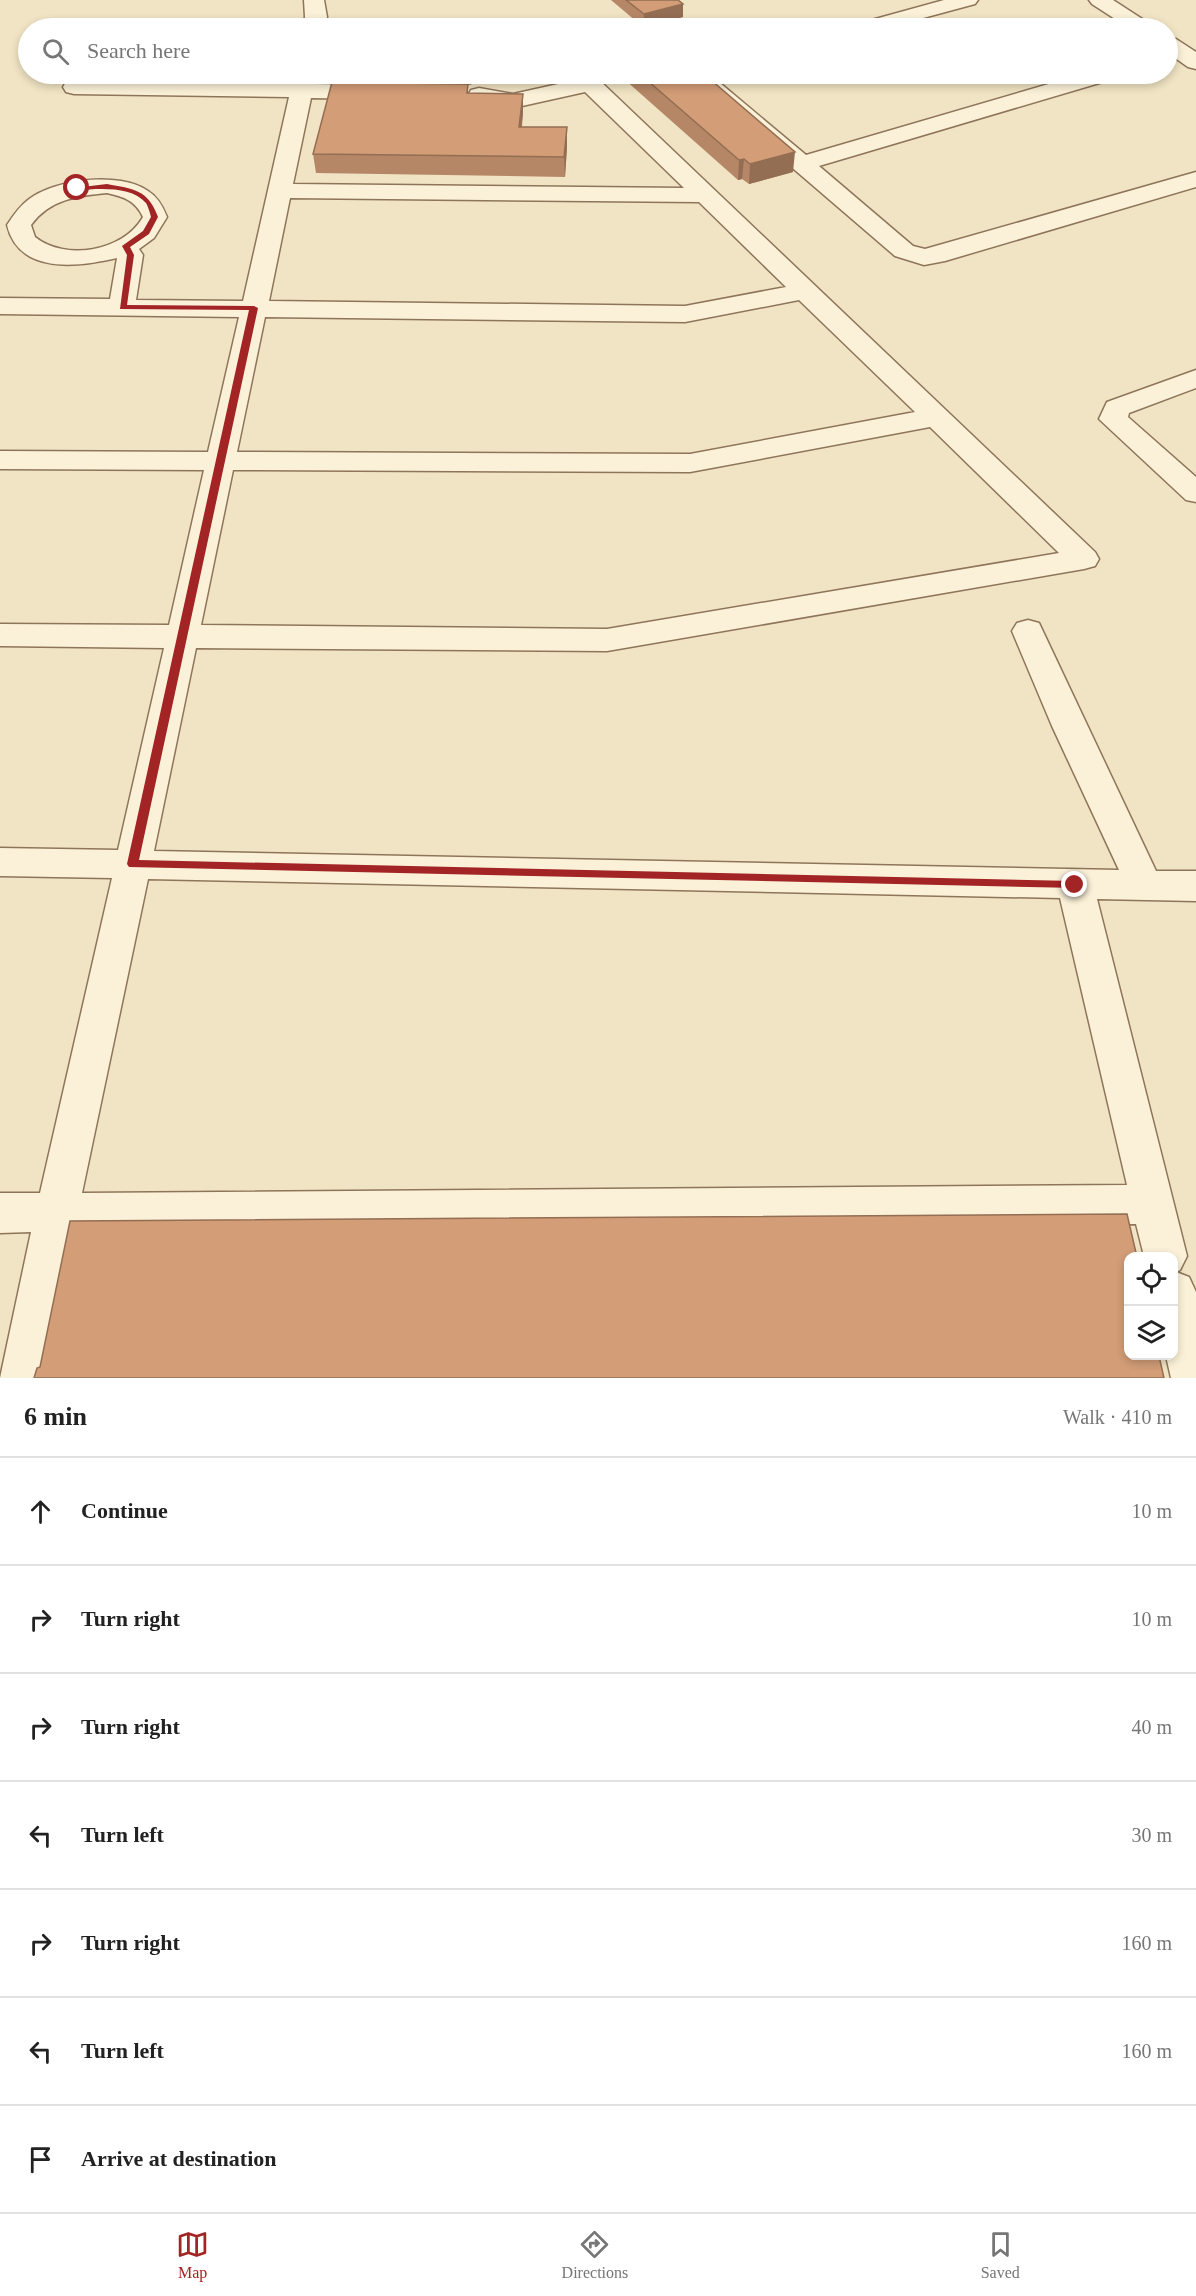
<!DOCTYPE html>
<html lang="en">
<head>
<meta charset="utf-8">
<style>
	body { margin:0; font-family:Georgia,serif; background:#f6f6f6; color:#222 }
	.controls { position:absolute; right:18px; bottom:18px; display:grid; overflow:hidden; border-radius:12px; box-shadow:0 3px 9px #0003 }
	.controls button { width:54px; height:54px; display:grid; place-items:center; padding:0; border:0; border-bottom:2px solid #e0e0e0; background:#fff; color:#222; font:30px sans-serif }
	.stop { position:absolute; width:18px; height:18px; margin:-14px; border:4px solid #a22425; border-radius:50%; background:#fff }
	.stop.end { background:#a22425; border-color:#fff; box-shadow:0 2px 6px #0008 }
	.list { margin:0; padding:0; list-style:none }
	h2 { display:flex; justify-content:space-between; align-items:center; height:78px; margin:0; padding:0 24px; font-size:26px }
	h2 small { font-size:20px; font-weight:400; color:#767676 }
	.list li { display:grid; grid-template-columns:39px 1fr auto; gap:18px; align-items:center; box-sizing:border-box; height:108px; padding:0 24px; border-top:2px solid #e0e0e0 }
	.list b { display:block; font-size:22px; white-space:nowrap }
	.list em { font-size:20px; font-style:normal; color:#767676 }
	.icon { flex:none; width:33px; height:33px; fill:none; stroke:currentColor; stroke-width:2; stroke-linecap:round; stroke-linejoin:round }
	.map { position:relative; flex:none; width:1196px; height:1378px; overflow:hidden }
	.search { position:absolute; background:#fff; box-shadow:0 3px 9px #0003; left:18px; right:18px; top:18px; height:66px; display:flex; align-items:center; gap:15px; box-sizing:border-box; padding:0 21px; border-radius:33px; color:#767676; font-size:22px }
	.sheet { height:834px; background:#fff }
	nav { display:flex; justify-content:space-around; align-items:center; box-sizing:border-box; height:84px; border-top:2px solid #e0e0e0; background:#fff; font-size:16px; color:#767676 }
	nav a { display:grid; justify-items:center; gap:3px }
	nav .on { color:#a22425 }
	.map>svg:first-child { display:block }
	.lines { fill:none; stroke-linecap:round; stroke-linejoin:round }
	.minor-casing { stroke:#8e7559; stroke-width:3 }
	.minor { fill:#fbf1d8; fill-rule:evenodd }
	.wall { fill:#b58766 }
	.shaded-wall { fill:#936e53 }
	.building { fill:#d29d77; stroke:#936e53; stroke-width:1.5 }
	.route { fill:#a22425 }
</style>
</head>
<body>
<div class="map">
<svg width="1196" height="1378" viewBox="0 0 1196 1378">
	<rect width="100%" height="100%" fill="#f1e4c4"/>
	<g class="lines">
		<defs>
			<path id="minor" d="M304 0H324L327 17 323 28H302L305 17Z
				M944 0H978L975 4 886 28H853L857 24Z
				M1089 0H1113L1150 24 1154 28H1129L1092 4Z
				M1168 38 1176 39 1196 52V69L1188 67 1168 53Z
				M294 74H316L314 84 373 85 381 87 384 92 381 97 373 99 311 98 293 184 684 188 585 92 513 108 471 100 468 95 471 90 479 88 513 94 590 77 598 79 1095 552 1099 559 1095 566 1084 569 607 651 196 648 154 851 1119 870 1052 726 1012 631 1017 623 1028 620 1039 623 1156 871H1196V901L1097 899 1187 1256 1180 1270 1176 1272 1189 1277 1196 1292V1378H1171L1166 1356H1174V1256H1144L1136 1224 74 1232 44 1378H0L31 1232 0 1233V1193H40L112 878 0 876V848L118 850 164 648 0 646V624L169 625 204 470 0 469V451L208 452 239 317 0 314V298L110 299 117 258C78 267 19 275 7 225 13 216 19 207 28 200 54 179 120 171 148 191 158 197 163 207 167 217L154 238 139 249 143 255 136 300 243 301 289 97 74 94 66 92 63 87 66 82 74 80 292 84ZM107 193C124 197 135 200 143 217 123 252 65 261 35 237L31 225C50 199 77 196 107 193ZM290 198 699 202 786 287 685 306 269 301ZM799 300 915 412 690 454 237 452 265 317 685 322ZM930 427 1059 553 607 629 201 625 233 470 690 472ZM148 879 1060 898 1127 1185 82 1193Z
				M695 74H717L714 78 806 155 1083 74H1116L1113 79 819 166 913 246 925 249 1196 172V187L945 261 924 265 895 256 697 86 692 78Z
				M1196 370V388L1129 413 1128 417 1196 477V502L1186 500 1099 419 1107 402Z"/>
		</defs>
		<use href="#minor" class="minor-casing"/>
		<use href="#minor" class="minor"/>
	</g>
	<path class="wall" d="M611 0H678L683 17 643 27Z
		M338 74H473L471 85H468V93L523 113 522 127 567 147 565 177 316 173 313 154 339 82Z
		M623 74H704L793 172 749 184 742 179 738 180 624 79 625 75Z"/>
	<path class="shaded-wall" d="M683 4V17L643 27 644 14Z
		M471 74H473L471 85Z
		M523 94V113L519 146V127Z
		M567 127V147L565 177 564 157Z
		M795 152 793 172 749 184 750 164Z
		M744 159 742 179 738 180 739 160Z"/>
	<path class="building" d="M626 0H678L683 4 644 14Z
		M640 74H704L795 152 750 164 744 159 739 160Z
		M332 82 466 84H468L467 93 523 94 519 127H567L564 157 313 154Z
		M1127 1214 1137 1257H1128V1356H1159L1164 1378H34L37 1368 40 1367 70 1221Z"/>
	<path class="route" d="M107 184C133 189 148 189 158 217L149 234 130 247 134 255 127 305 254 306 258 308 139 860 1075 881 1078 882V888L129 867 127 864 249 310 120 309 127 255 122 246 143 231 151 217C150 213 148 206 146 203 131 185 98 189 77 190L74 188Z"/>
</svg>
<div class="controls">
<button><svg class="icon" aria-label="locate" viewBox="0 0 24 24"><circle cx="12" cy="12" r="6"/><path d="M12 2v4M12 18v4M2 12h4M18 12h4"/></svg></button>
<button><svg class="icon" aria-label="layers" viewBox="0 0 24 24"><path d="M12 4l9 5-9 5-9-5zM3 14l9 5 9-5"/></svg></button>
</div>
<div class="stop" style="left:77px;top:188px"></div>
<div class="stop end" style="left:1075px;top:885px"></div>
<div class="search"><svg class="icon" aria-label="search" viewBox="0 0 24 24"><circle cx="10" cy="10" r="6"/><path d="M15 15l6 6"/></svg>Search here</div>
</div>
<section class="sheet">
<h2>6 min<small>Walk · 410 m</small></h2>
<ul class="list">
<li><svg class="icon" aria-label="ahead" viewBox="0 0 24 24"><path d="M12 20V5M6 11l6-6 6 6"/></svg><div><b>Continue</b></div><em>10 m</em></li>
<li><svg class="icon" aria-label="right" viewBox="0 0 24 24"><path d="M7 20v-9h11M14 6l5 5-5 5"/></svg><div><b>Turn right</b></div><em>10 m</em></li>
<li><svg class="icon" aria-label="right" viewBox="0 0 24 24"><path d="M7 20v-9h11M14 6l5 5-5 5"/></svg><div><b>Turn right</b></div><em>40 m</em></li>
<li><svg class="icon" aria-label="left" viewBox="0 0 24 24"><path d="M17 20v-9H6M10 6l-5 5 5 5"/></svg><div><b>Turn left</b></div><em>30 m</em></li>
<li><svg class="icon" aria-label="right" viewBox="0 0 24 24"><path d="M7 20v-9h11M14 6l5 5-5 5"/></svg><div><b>Turn right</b></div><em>160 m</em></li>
<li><svg class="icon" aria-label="left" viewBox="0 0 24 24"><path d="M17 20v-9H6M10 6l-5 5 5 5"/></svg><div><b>Turn left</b></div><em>160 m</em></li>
<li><svg class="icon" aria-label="arrive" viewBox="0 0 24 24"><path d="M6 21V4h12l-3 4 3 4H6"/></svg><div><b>Arrive at destination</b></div></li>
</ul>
</section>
<nav>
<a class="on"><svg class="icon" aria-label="map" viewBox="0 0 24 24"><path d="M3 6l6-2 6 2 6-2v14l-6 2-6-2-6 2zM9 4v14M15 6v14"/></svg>Map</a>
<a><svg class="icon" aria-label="directions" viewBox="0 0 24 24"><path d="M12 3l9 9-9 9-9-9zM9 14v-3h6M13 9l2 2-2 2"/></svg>Directions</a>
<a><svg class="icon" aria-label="saved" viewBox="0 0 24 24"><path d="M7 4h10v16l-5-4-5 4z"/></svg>Saved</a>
</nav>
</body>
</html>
